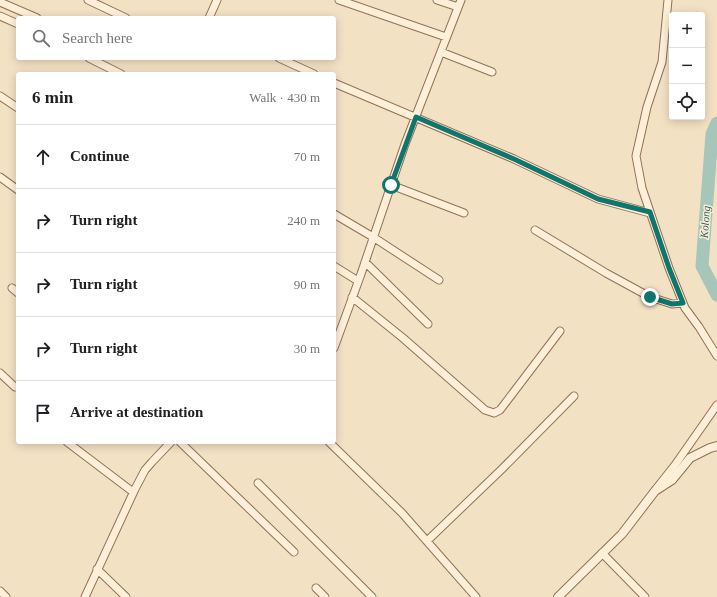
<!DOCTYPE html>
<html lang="en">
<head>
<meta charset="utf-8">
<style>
	body { margin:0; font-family:Georgia,serif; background:#f6f6f6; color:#202124 }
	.controls { position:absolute; right:12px; top:12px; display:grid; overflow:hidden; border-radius:4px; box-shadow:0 2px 10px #0003 }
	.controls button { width:36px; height:36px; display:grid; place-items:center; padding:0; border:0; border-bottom:1px solid #e0e0e0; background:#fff; color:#202124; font:20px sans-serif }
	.stop { position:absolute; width:12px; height:12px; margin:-9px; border:3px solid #0f766e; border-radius:50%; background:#fff }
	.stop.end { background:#0f766e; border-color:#fff; box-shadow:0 1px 4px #0008 }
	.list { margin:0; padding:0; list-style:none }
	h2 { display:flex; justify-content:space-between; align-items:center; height:52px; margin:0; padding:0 16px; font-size:17px }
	h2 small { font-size:13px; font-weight:400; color:#757577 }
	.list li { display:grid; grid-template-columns:26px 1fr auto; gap:12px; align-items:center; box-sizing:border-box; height:64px; padding:0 16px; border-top:1px solid #e0e0e0 }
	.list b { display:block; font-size:15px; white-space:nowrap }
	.list em { font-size:13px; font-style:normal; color:#757577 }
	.icon { flex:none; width:22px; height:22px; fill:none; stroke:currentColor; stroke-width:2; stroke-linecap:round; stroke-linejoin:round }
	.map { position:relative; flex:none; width:717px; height:597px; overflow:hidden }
	.search { position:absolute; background:#fff; box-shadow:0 2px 10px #0003; left:16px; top:16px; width:320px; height:44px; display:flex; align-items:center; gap:10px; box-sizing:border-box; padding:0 14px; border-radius:4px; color:#757577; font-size:15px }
	.panel { position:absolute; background:#fff; box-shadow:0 2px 10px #0003; left:16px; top:72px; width:320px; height:372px; border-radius:4px }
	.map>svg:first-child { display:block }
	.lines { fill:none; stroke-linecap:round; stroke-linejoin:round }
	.river { stroke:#a6c6ba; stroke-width:13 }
	.minor-casing { stroke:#917157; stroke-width:9 }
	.tertiary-casing { stroke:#917157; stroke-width:10 }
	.minor { stroke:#fdefd8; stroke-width:7 }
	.tertiary { stroke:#fdefd8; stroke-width:8 }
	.route { stroke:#0f766e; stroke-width:5 }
	.labels { text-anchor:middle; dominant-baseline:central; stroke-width:3; stroke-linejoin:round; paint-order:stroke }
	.water-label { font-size:11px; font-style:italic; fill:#2b6058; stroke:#faecd4 }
</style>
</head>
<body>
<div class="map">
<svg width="717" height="597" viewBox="0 0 717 597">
	<rect width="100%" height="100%" fill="#f3e1c4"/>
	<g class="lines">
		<path class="river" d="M717 123 712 134 702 266 717 295"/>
		<defs>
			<path id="minor" d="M88 0 126 18
				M339 0 446 37
				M437 0 458 7
				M668 0 662 62 647 107 636 156 642 188 669 268 685 308 699 327 717 356
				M0 2 37 18
				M0 16 18 24
				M209 18 217 0
				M441 52 492 72
				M89 58 121 74
				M279 58 314 74
				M334 83 514 159 598 199 650 213
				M0 96 18 108
				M0 177 18 190
				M391 185 464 213
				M334 214 373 237 439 280
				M535 230 606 273 650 297 672 304 683 303
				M365 262 428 324
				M334 266 358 281
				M12 288 18 293
				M352 297 403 338 485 410 494 413 500 410 560 331
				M334 348 361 274 405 144 461 0
				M0 373 15 387
				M67 442 133 492
				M180 442 294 552
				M329 442 402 513 476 597
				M258 483 372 597
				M656 489 675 465 717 405
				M427 541 502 469 574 396
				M602 553 645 597
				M97 569 126 597
				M316 588 325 597
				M0 591 6 597
				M85 597 135 489 145 470 152 462 171 442"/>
			<path id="tertiary" d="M558 597 622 534 655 491 672 480 690 458 710 448 717 446"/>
		</defs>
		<use href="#minor" class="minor-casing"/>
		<use href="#tertiary" class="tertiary-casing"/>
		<use href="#minor" class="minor"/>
		<use href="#tertiary" class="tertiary"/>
	</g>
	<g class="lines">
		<path class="route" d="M391 185 416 117 514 159 598 199 650 212 669 268 683 303 672 304 650 297"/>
	</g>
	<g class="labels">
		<g class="water-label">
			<text transform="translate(705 222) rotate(-86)">Kolong</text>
		</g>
	</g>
</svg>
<div class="controls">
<button>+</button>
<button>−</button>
<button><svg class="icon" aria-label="locate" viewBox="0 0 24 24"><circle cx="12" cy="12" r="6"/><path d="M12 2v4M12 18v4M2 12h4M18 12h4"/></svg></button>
</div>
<div class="stop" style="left:391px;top:185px"></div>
<div class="stop end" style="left:650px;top:297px"></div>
<div class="search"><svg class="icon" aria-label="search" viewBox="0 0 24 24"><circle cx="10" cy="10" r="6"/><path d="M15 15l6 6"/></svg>Search here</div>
<section class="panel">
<h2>6 min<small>Walk · 430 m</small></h2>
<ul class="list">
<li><svg class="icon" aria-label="ahead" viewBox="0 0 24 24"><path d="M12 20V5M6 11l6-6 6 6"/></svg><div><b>Continue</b></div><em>70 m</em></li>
<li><svg class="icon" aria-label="right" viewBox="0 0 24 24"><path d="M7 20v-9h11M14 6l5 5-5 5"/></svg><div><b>Turn right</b></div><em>240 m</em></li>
<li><svg class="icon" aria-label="right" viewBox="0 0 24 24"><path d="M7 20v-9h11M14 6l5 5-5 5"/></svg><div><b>Turn right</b></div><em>90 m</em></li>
<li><svg class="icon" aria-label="right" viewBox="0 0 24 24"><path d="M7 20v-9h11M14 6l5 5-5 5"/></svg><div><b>Turn right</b></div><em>30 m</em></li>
<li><svg class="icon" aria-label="arrive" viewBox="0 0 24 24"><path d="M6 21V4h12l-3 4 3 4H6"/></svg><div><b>Arrive at destination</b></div></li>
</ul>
</section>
</div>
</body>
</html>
